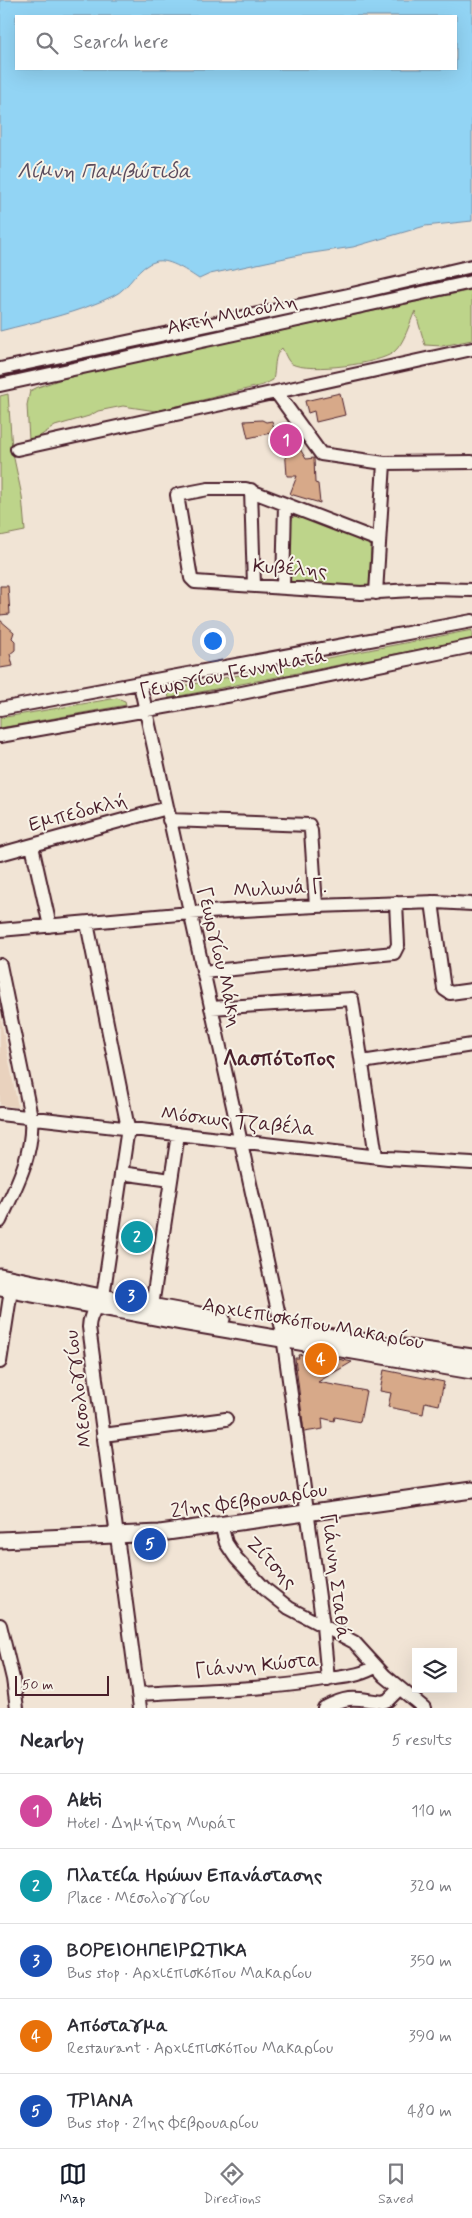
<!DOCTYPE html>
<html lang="en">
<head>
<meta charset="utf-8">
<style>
	body { margin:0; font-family:Mynerve,sans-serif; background:#f7f7f7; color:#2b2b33 }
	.controls { position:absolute; right:15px; bottom:15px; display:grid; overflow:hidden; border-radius:0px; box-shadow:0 5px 20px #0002 }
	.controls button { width:45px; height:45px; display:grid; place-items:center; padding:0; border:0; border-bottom:1px solid #e1e1e2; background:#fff; color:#2b2b33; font:25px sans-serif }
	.scale { position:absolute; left:15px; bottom:12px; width:94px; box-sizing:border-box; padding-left:5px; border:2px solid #4a1f2b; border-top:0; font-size:14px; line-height:18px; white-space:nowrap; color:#4a1f2b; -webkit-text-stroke:4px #f7f3e8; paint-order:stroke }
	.you { position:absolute; left:212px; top:640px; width:18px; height:18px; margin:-12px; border:4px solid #fff; border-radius:50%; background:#1a73e8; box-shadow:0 0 0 8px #1a73e833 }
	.badge { display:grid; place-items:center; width:32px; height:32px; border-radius:50%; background:#111827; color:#fff; font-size:16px; font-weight:700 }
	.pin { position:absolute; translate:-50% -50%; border:2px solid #fff; box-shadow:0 1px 5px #0006 }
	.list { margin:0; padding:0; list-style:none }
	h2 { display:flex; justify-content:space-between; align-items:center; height:65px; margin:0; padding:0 20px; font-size:21px }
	h2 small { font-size:16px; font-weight:400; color:#7c7c81 }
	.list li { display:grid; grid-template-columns:32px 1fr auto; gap:15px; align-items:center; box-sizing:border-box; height:75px; padding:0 20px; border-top:1px solid #e1e1e2 }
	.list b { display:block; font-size:19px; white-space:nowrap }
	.list p { margin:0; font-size:16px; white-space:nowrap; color:#7c7c81 }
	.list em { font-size:16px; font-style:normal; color:#7c7c81 }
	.icon { flex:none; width:28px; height:28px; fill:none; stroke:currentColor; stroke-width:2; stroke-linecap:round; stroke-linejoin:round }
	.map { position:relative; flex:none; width:472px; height:1708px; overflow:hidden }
	.search { position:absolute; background:#fff; box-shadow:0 5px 20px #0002; left:15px; right:15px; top:15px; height:55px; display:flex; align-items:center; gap:12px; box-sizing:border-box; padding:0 18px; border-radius:0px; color:#7c7c81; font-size:19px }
	.sheet { height:440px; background:#fff }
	nav { display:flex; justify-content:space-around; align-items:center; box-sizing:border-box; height:70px; border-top:1px solid #e1e1e2; background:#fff; font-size:14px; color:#7c7c81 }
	nav a { display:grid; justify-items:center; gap:2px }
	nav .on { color:#111827 }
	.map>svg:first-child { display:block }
	.built { fill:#e9d2be }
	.green { fill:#bdd48a; stroke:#847a5a }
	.water { fill:#92d4f4; stroke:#758ca4; fill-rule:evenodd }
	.building { fill:#d7a989; stroke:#4a1f2b }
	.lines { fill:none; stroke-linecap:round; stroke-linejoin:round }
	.minor-casing { stroke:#4a1f2b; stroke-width:16 }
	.major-casing { stroke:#4a1f2b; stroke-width:19 }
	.minor { stroke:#f7f3e8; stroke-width:12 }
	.major { stroke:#f7f3e8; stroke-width:15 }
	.labels { text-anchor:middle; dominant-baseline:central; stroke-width:4; stroke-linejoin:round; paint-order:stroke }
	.street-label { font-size:20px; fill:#4a1f2b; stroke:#f7f3e8 }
	.water-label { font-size:21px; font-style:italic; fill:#5c4c5d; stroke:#f7f3e8 }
	.neighbourhood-label { font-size:21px; font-weight:bold; fill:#4a1f2b; stroke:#f7f3e8 }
</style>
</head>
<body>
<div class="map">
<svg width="472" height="1708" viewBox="0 0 472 1708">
	<rect width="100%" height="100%" fill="#f1e4d5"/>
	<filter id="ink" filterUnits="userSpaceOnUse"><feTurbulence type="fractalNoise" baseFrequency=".02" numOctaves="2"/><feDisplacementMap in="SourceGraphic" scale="10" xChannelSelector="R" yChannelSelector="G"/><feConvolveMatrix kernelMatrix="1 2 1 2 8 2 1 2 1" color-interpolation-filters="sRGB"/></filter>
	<g filter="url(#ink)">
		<path class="built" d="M0 1015 18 1107 0 1105Z"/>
		<path class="green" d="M472 290V340L442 346 425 345 415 311C409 324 405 342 394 352 380 364 309 373 292 364 287 361 285 353 282 348 273 355 276 369 273 380L263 385 170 408 156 411 123 406 98 411 89 416 55 426 40 436 29 440 27 405 30 391 38 387 74 375Z
			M8 394 12 449 22 496 25 531 0 536V396Z
			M299 515 371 543 369 589 288 583 291 522 293 517Z
			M472 630V639L169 698 167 689Z
			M117 698 125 701 126 705 0 728V718Z"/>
		<path class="water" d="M0 0H472V221L425 226 353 247 299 255 210 274 199 279C188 272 171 259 157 261 136 266 131 288 113 296 78 313 38 321 0 331ZM16 16H456V69H16Z"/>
		<path class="building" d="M340 393 345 415 316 422 314 411 308 413 305 401Z
			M262 420 266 422 272 421 275 432 248 438 244 421Z
			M290 432 306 459 314 458 315 483 318 484 320 503 290 494 297 476H287L285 447H278L276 434Z
			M0 586H8L10 614 0 615Z
			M0 620 14 632 12 638 15 641V650L10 654 13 666 0 668Z
			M310 1353 352 1362 318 1382 366 1391 360 1422 335 1417 334 1421 322 1418 323 1429 304 1432 295 1358H299L298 1355Z
			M384 1370 444 1382 439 1405 425 1402 423 1414 388 1407 391 1393 380 1391Z"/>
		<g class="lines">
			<defs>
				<path id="minor" d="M0 369 348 295 472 266
					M0 385 472 282
					M276 392 321 454 384 463 472 462
					M17 449 472 349
					M251 490 254 585
					M378 540 246 489H208L177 495 191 578 195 582 361 593 429 589 472 590
					M283 587 285 504
					M376 593 384 463
					M140 684 282 1329 323 1626 328 1680
					M0 709 472 621
					M0 736 232 695 472 646
					M169 820 309 825 311 831 316 906
					M32 846 50 926
					M0 854 167 808
					M432 902 444 989 450 993 472 990
					M87 923 128 1128 104 1290C100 1303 89 1313 89 1327L140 1708
					M0 930 190 913 316 906 436 902 472 904
					M0 965 31 1117C34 1155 15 1188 0 1221
					M203 972 394 953 398 945 396 903
					M211 1008 352 999 376 1156
					M362 1062 472 1045
					M0 1114 388 1158 472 1163
					M121 1173 171 1180
					M152 1306 178 1134
					M0 1362 11 1290
					M103 1435 226 1419
					M221 1525 226 1543 236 1558 265 1589 289 1608 354 1642 385 1676 424 1708
					M0 1625 13 1679 17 1708
					M138 1694C204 1690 271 1690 336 1678 350 1676 365 1674 376 1666
					M324 1708C352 1694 355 1699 383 1702L388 1700 399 1689"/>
				<path id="major" d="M0 1276 101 1297 222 1319
					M0 1288 181 1322 472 1371
					M291 1331 472 1357
					M0 1540 160 1533 472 1490"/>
			</defs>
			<use href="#minor" class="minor-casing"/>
			<use href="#major" class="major-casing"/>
			<use href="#minor" class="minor"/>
			<use href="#major" class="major"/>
		</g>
	</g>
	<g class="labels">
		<g class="street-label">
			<text transform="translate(232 315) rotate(-12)">Ακτή Μιαούλη</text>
			<text transform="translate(290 569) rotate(4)">Κυβέλης</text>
			<text transform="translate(233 674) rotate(-11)">Γεωργίου Γεννηματά</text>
			<text transform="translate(78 813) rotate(-15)">Εμπεδοκλή</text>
			<text transform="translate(280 889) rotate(-3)">Μυλωνά Γ.</text>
			<text transform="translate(219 957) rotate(77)">Γεωργίου Μάκη</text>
			<text transform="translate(238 1122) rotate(6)">Μόσχως Τζαβέλα</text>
			<text transform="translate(313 1324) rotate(10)">Αρχιεπισκόπου Μακαρίου</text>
			<text transform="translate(79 1389) rotate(-97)">Μεσολογγίου</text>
			<text transform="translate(249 1501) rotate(-8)">21ης Φεβρουαρίου</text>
			<text transform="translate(271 1563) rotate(46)">Ζίτσης</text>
			<text transform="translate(335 1576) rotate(83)">Γιάννη Σταθά</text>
			<text transform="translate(257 1666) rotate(-5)">Γιάννη Κώστα</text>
		</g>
		<g class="water-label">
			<text x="104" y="172">Λίμνη Παμβώτιδα</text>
		</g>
		<g class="neighbourhood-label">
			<text x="279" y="1059">Λασπότοπος</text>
		</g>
	</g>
</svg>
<div class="controls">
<button><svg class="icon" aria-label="layers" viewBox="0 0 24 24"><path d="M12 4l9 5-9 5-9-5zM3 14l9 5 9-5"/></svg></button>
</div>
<div class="scale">50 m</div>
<div class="you"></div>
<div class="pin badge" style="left:286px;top:440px;background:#d1479c">1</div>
<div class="pin badge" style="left:137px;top:1237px;background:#0f9aa8">2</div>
<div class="pin badge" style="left:131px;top:1296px;background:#1a4fb4">3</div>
<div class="pin badge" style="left:321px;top:1359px;background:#e8710a">4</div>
<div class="pin badge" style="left:150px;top:1544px;background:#1a4fb4">5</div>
<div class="search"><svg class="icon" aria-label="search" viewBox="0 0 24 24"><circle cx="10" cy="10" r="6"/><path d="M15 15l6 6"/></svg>Search here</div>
</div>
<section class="sheet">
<h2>Nearby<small>5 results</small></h2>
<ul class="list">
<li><span class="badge" style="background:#d1479c">1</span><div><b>Akti</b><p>Hotel · Δημήτρη Μυράτ</p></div><em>110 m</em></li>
<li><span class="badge" style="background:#0f9aa8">2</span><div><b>Πλατεία Ηρώων Επανάστασης</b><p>Place · Μεσολογγίου</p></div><em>320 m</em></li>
<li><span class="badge" style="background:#1a4fb4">3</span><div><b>ΒΟΡΕΙΟΗΠΕΙΡΩΤΙΚΑ</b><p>Bus stop · Αρχιεπισκόπου Μακαρίου</p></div><em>350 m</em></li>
<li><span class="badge" style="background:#e8710a">4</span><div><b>Απόσταγμα</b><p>Restaurant · Αρχιεπισκόπου Μακαρίου</p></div><em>390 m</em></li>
<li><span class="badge" style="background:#1a4fb4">5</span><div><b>ΤΡΙΑΝΑ</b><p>Bus stop · 21ης Φεβρουαρίου</p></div><em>480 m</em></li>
</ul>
</section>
<nav>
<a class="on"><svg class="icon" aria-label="map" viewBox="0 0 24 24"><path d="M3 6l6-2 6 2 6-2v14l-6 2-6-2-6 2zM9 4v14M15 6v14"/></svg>Map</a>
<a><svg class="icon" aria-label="directions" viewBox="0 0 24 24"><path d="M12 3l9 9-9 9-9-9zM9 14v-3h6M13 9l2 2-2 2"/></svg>Directions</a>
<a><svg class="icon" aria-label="saved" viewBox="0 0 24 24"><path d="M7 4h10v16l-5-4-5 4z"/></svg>Saved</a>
</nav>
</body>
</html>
